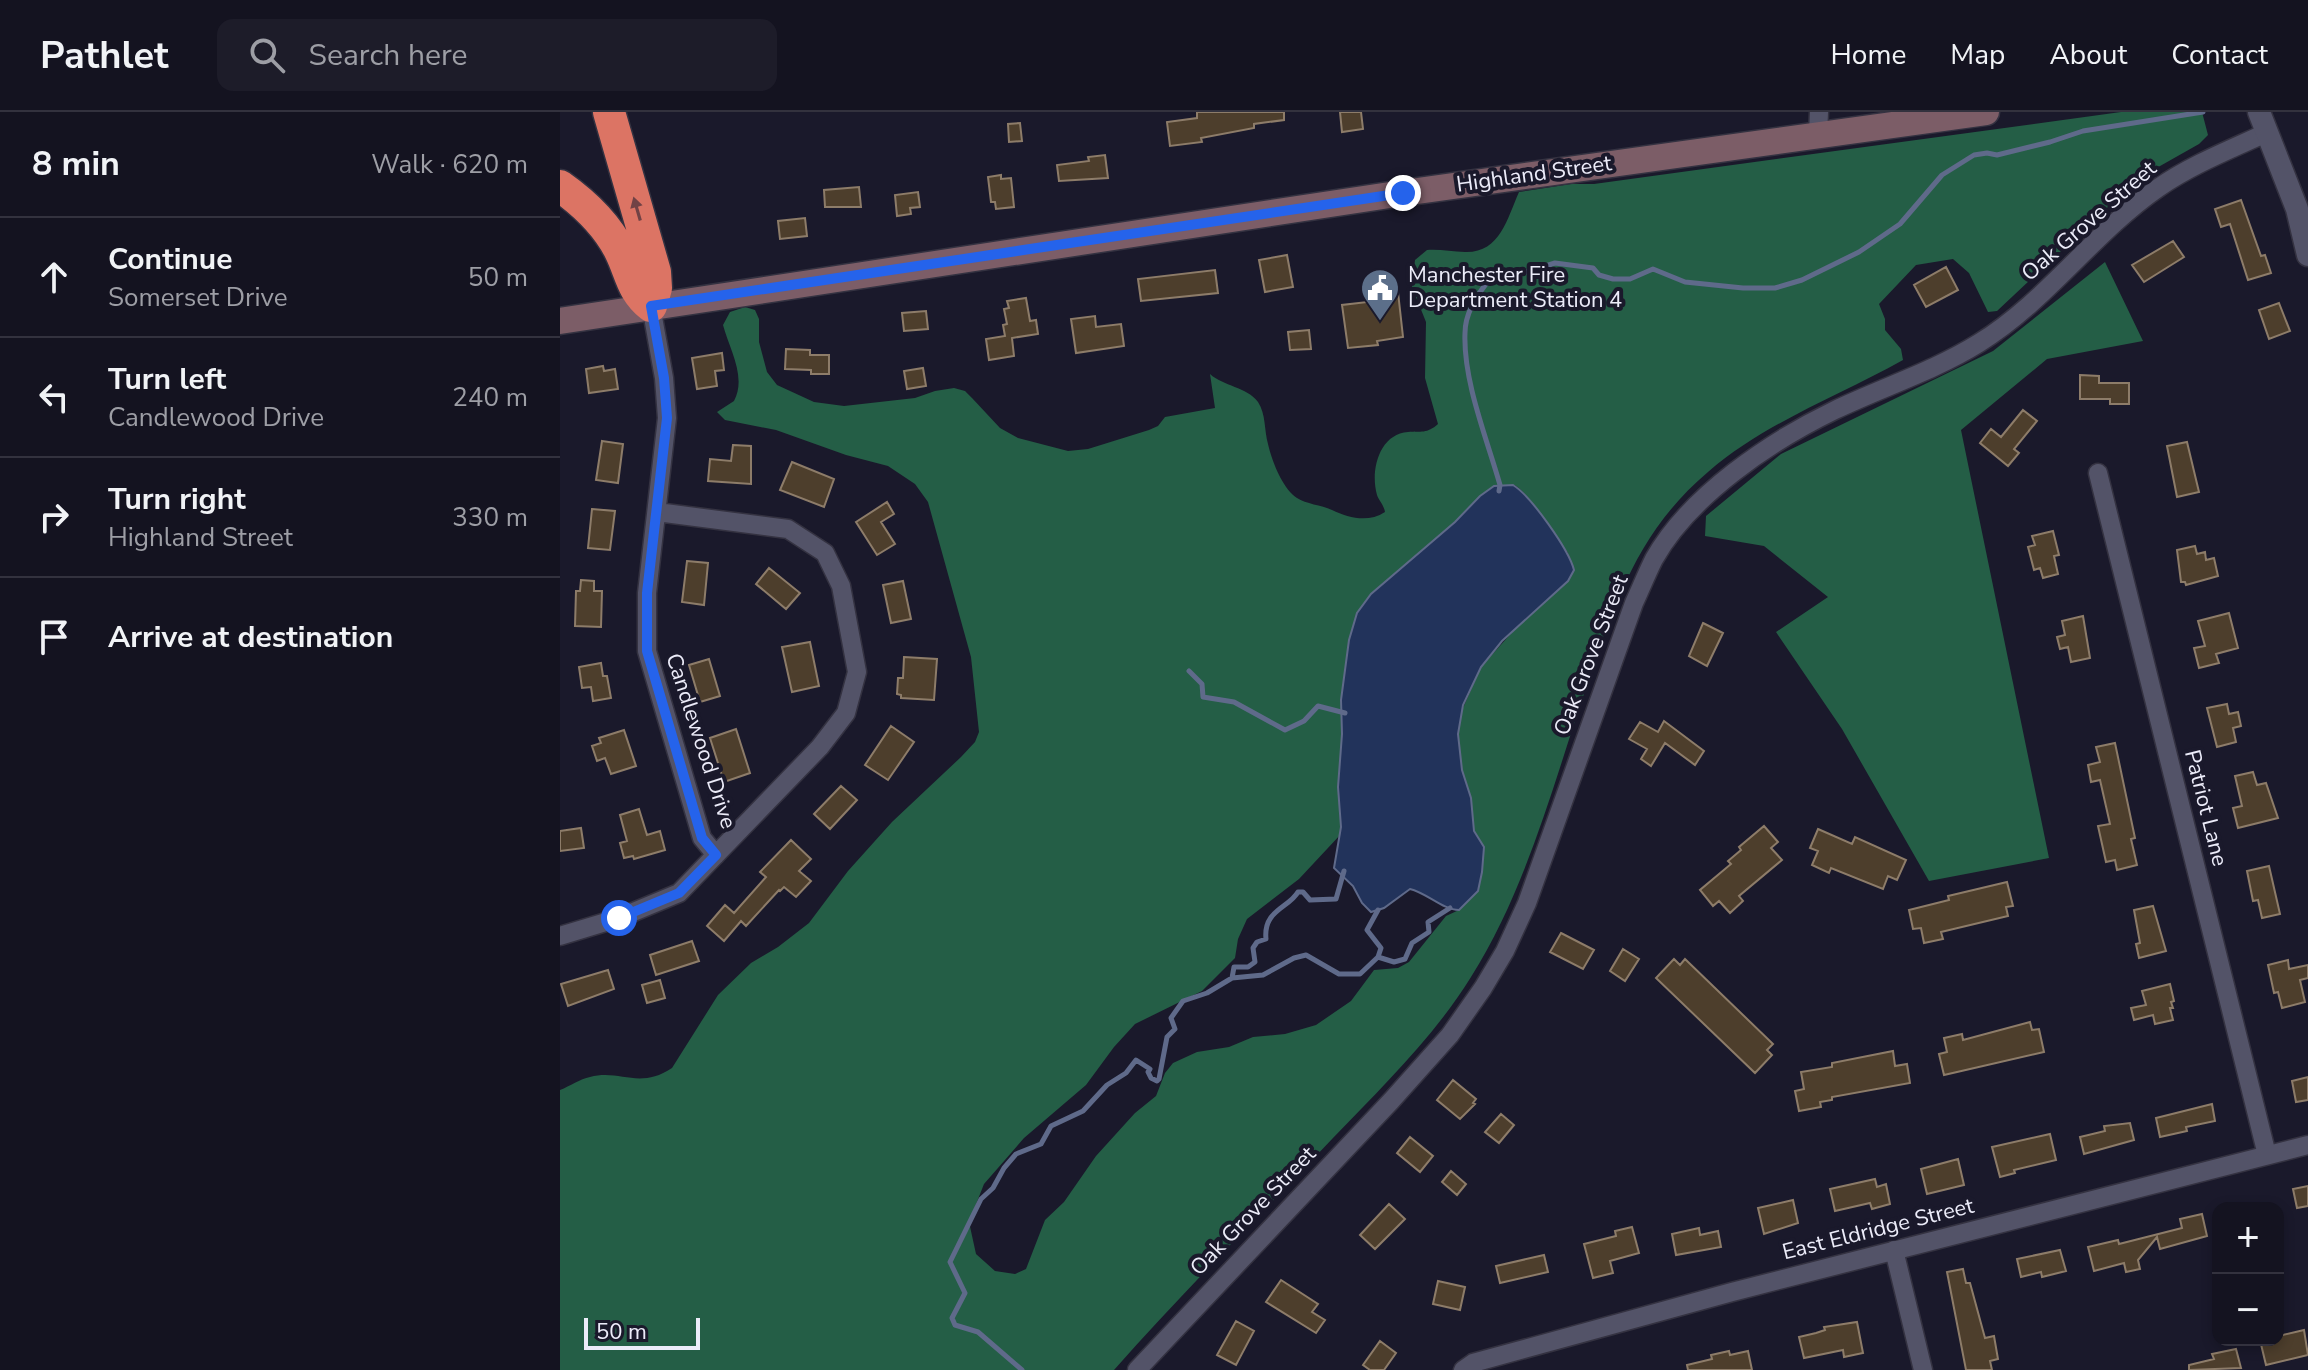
<!DOCTYPE html>
<html lang="en">
<head>
<meta charset="utf-8">
<style>
	body { margin:0; font-family:"Nunito Sans",sans-serif; background:#1d1c29; color:#f1f3f6 }
	.controls { position:absolute; right:24px; bottom:24px; display:grid; overflow:hidden; border-radius:16px; box-shadow:0 4px 12px #0003 }
	.controls button { width:72px; height:72px; display:grid; place-items:center; padding:0; border:0; border-bottom:2px solid #33323e; background:#141320; color:#f1f3f6; font:40px sans-serif }
	.scale { position:absolute; left:24px; bottom:20px; width:116px; box-sizing:border-box; padding-left:8px; border:4px solid #ececf9; border-top:0; font-size:22px; line-height:28px; white-space:nowrap; color:#ececf9; -webkit-text-stroke:6px #1a192b; paint-order:stroke }
	.stop { position:absolute; width:24px; height:24px; margin:-18px; border:6px solid #2563eb; border-radius:50%; background:#fff }
	.stop.end { background:#2563eb; border-color:#fff; box-shadow:0 2px 8px #0008 }
	.list { margin:0; padding:0; list-style:none }
	h2 { display:flex; justify-content:space-between; align-items:center; height:104px; margin:0; padding:0 32px; font-size:34px }
	h2 small { font-size:26px; font-weight:400; color:#9d9ea5 }
	.list li { display:grid; grid-template-columns:52px 1fr auto; gap:24px; align-items:center; box-sizing:border-box; height:120px; padding:0 32px; border-top:2px solid #33323e }
	.list b { display:block; font-size:30px; white-space:nowrap }
	.list p { margin:0; font-size:26px; white-space:nowrap; color:#9d9ea5 }
	.list em { font-size:26px; font-style:normal; color:#9d9ea5 }
	.icon { flex:none; width:44px; height:44px; fill:none; stroke:currentColor; stroke-width:2; stroke-linecap:round; stroke-linejoin:round }
	.map { position:relative; flex:none; width:1748px; height:1258px; overflow:hidden }
	header { display:flex; align-items:center; gap:48px; box-sizing:border-box; height:112px; padding:0 40px; background:#141320; border-bottom:2px solid #33323e }
	header strong { font-size:38px }
	nav { display:flex; gap:44px; margin-inline-start:auto; font-size:28px }
	.search { width:560px; height:72px; background:#1d1c29; display:flex; align-items:center; gap:20px; box-sizing:border-box; padding:0 28px; border-radius:16px; color:#9d9ea5; font-size:30px }
	main { display:flex }
	aside { flex:1; background:#141320 }
	.map>svg:first-child { display:block }
	.forest { fill:#245e46; fill-rule:evenodd }
	.water { fill:#22335b; stroke:#5f6a8a; stroke-width:2 }
	.lines { fill:none; stroke-linecap:round; stroke-linejoin:round }
	.stream { stroke:#5f6a8a; stroke-width:5 }
	.building { fill:#4d3e2c; stroke:#8d7c69; stroke-width:2 }
	.minor-casing { stroke:#343241; stroke-width:21 }
	.tertiary-casing { stroke:#343241; stroke-width:25 }
	.secondary-casing { stroke:#343241; stroke-width:29 }
	.motorway-casing { stroke:#343241; stroke-width:35 }
	.minor { stroke:#535368; stroke-width:18 }
	.tertiary { stroke:#535368; stroke-width:22 }
	.secondary { stroke:#7c5d67; stroke-width:26 }
	.motorway { stroke:#dc7464; stroke-width:32 }
	.oneway { fill:#714245 }
	.route { stroke:#2563eb; stroke-width:10 }
	.labels { text-anchor:middle; dominant-baseline:central; stroke-width:8; stroke-linejoin:round; paint-order:stroke }
	.street-label { font-size:22px; fill:#ececf9; stroke:#1a192b }
	.poi-label { font-size:22px; fill:#ececf9; stroke:#1a192b; text-anchor:start }
</style>
</head>
<body>
<header>
<strong>Pathlet</strong>
<div class="search"><svg class="icon" aria-label="search" viewBox="0 0 24 24"><circle cx="10" cy="10" r="6"/><path d="M15 15l6 6"/></svg>Search here</div>
<nav><a>Home</a><a>Map</a><a>About</a><a>Contact</a></nav>
</header>
<main>
<aside>
<h2>8 min<small>Walk · 620 m</small></h2>
<ul class="list">
<li><svg class="icon" aria-label="ahead" viewBox="0 0 24 24"><path d="M12 20V5M6 11l6-6 6 6"/></svg><div><b>Continue</b><p>Somerset Drive</p></div><em>50 m</em></li>
<li><svg class="icon" aria-label="left" viewBox="0 0 24 24"><path d="M17 20v-9H6M10 6l-5 5 5 5"/></svg><div><b>Turn left</b><p>Candlewood Drive</p></div><em>240 m</em></li>
<li><svg class="icon" aria-label="right" viewBox="0 0 24 24"><path d="M7 20v-9h11M14 6l5 5-5 5"/></svg><div><b>Turn right</b><p>Highland Street</p></div><em>330 m</em></li>
<li><svg class="icon" aria-label="arrive" viewBox="0 0 24 24"><path d="M6 21V4h12l-3 4 3 4H6"/></svg><div><b>Arrive at destination</b></div></li>
</ul>
</aside>
<div class="map">
<svg width="1748" height="1258" viewBox="0 0 1748 1258">
	<rect width="100%" height="100%" fill="#1a192b"/>
	<path class="forest" d="M1561 0H1642L1648 23 1639 32 1593 58 1563 81 1437 199 1428 200 1409 161 1393 147 1356 153 1319 192 1325 207V218L1341 237 1343 248C1277 285 1206 310 1148 360 1078 419 1054 492 1026 576 993 673 966 778 911 865 874 925 821 976 773 1026 700 1103 625 1178 554 1258H0V978C10 974 20 967 30 965 60 957 79 978 112 956L158 883 191 851 218 835 249 811 288 759 332 710 401 645 415 630 419 620 411 545 368 390 355 372 328 354 286 343 216 318 165 308 157 300 174 289C187 265 169 236 163 213L170 200 185 195 195 198 199 207V230L207 260 217 273 254 290 284 294 355 286 375 279 394 276 405 279 412 286 440 316 458 326 508 339 528 337 589 318 598 314 605 305 655 296 650 262C663 274 687 275 698 290 706 302 704 318 708 332 712 349 722 376 737 386 746 392 761 393 772 398 789 406 808 411 825 400 824 393 819 389 817 383 810 359 819 322 848 320 861 319 867 322 878 312L865 266 866 210 852 175 855 148 867 138C880 137 892 140 905 140 940 141 947 107 959 80L1011 72H1034ZM940 373C942 373 952 373 954 373 966 377 998 428 1008 441L993 482 964 507 921 555 899 605 898 622 902 658 911 687 914 719 924 735 922 760 918 779 899 798 886 804 849 850 838 856 814 858 791 889 756 913 725 922 693 925 669 935 637 940 613 951 605 961 596 984 575 1001 536 1044 504 1090 485 1108 466 1157 455 1162 435 1159 416 1142 409 1110 424 1072 464 1026 526 973 554 935 575 912 642 879 675 846 678 827 687 807 739 767 781 722 778 675 782 622 781 588 789 528 797 501 811 482 895 410 920 384Z
		M1545 150 1583 229 1487 247 1401 318 1489 746 1369 769 1282 617 1216 520 1268 485 1204 434 1145 424 1146 404 1221 342 1433 239Z"/>
	<path class="water" d="M953 373C971 384 1009 438 1014 458L1008 469 942 529 921 555 903 593 898 622 902 658 911 686 914 719 924 735 922 760 918 779 899 798C883 798 867 781 850 777L824 796 811 800 802 791 793 774 774 756 781 715 778 675 782 622 781 588 789 528 797 501 811 482 895 410 920 384 934 374Z"/>
	<g class="lines">
		<path class="stream" d="M939 379 940 373C927 327 903 269 905 221 905 200 918 181 931 166L960 162 995 151 1033 156 1039 163 1053 167H1070L1093 157 1125 170 1183 176H1215L1242 168 1299 140 1340 112 1382 63 1414 43 1427 41 1437 43 1490 30 1523 19 1643 0
			M629 559 642 572 643 585 674 590 725 618 744 609 758 594 785 601
			M818 845 834 850 845 847 852 831 869 820 868 810 890 796
			M672 866 674 855H688L695 850 693 836 697 830 706 827C703 798 729 796 738 780H743L750 788 776 787 784 759
			M462 1258 418 1220 395 1213 392 1206 405 1181 390 1150 421 1087 433 1076 444 1056 456 1042 481 1032 491 1014 523 999 547 973 566 961 576 948 590 957 588 960 591 966 597 969 599 967 607 925 615 917 611 906 623 889 647 881 672 866 703 863 734 846 746 843 779 862H800L818 845 821 836 807 818 818 798"/>
	</g>
	<path class="building" d="M637 0H724V8L694 12V16L641 26 642 30 610 34 607 10 637 6Z
		M780 0H801L803 17 782 20Z
		M460 11 462 29 449 30 448 12Z
		M545 43 548 66 499 69 497 53 529 49 528 45Z
		M441 63V67L451 66 454 95 436 97 435 90H431L428 65Z
		M299 75 301 95H265L264 78Z
		M358 80 360 95 350 96 351 102 337 104 335 83Z
		M1681 88 1701 144 1705 143 1711 161 1688 168 1670 112 1661 115 1655 97Z
		M245 106 247 124 220 127 218 109Z
		M1613 129 1624 145 1584 170 1572 153Z
		M727 143 733 175 705 180 699 148Z
		M1386 155 1398 178 1366 195 1354 173Z
		M655 158 658 181 581 189 578 167Z
		M838 180 843 225 817 229 818 233 788 236 782 193 808 190 807 184Z
		M466 186 470 209 476 208 478 222 452 226 454 244 429 248 426 227 445 224 443 213 447 212 444 197 449 196 447 189Z
		M1719 191 1730 219 1709 227 1699 198Z
		M366 199 368 217 344 219 342 201Z
		M535 204 536 215 561 212 564 234 516 241 511 207Z
		M749 218 751 237 730 238 728 220Z
		M226 237 250 238V243H269V262H251V258L225 257Z
		M162 241 164 258 155 259 157 274 137 277 132 246Z
		M43 254 44 259 55 257 58 277 29 281 26 257Z
		M363 256 366 274 347 277 344 259Z
		M1520 263 1539 264V271H1569V292H1550V287H1520Z
		M1463 298 1477 309 1454 337 1459 341 1448 354 1420 331 1431 317 1441 325Z
		M42 329 63 332 58 371 36 368Z
		M1627 330 1639 380 1617 385 1607 334Z
		M173 333 191 334V372L148 369 150 347 171 349Z
		M232 350 274 367 264 395 220 378Z
		M327 390 334 402 321 410 335 432 317 443 296 410Z
		M32 397 55 399 50 438 28 436Z
		M1493 419 1499 443 1494 444 1498 462 1483 466 1480 456 1474 458 1468 435 1475 433 1472 424Z
		M1635 434 1637 442 1645 440 1646 448 1654 446 1658 464 1626 473 1625 470H1621L1617 438Z
		M127 449 148 451 144 493 122 490Z
		M209 456 240 481 226 497 196 472Z
		M21 468 34 469V479H42L41 515 15 514 16 479H20Z
		M343 469 351 507 331 511 323 473Z
		M1669 501 1678 536 1656 542 1659 551 1639 556 1634 536 1645 534 1638 509Z
		M1523 504 1530 546 1511 550 1508 535 1500 537 1497 525 1505 523 1502 509Z
		M1143 511 1163 521 1147 554 1129 544Z
		M250 530 259 574 232 580 222 535Z
		M344 545 377 547 374 588 341 586V583L337 582 338 566H343Z
		M149 547 160 584 140 590 129 553Z
		M41 551 43 564H47L51 586 33 589 31 575 22 576 19 555Z
		M1667 592 1669 602 1678 600 1681 614 1673 616 1676 630 1657 635 1647 596Z
		M1104 609 1144 639 1135 653 1105 631 1091 654 1081 647 1087 637 1069 627 1080 610 1098 620Z
		M331 614 354 630 328 668 305 653Z
		M176 617 190 661 164 670 150 626Z
		M64 618 76 654 51 662 45 646 37 649 32 634 41 631 39 626Z
		M1555 631 1575 726 1571 727 1577 753 1557 758 1555 748 1546 750 1538 714 1550 712 1540 668 1531 670 1528 653 1540 650 1536 635Z
		M1693 660 1697 673 1706 671 1718 706 1678 716 1673 696 1682 694 1675 664Z
		M281 674 297 688 270 717 254 702Z
		M79 697 87 723 100 719 105 738 74 747 73 744 64 746 60 731 67 729 60 703Z
		M1204 714 1218 730 1211 736 1222 748 1179 784 1183 789 1170 801 1159 789 1153 794 1140 778 1171 752 1168 749 1181 738 1179 735Z
		M21 716 24 736 0 739V719Z
		M1258 717 1292 732 1295 725 1346 748 1337 768 1328 764 1323 777 1271 756 1269 761 1252 753 1258 739 1250 736Z
		M231 728 251 747 239 759 251 769 236 785 224 775 220 779 219 778 186 814 181 809 164 829 147 814 165 793 174 801 206 765 200 760Z
		M1709 754 1720 802 1702 806 1698 788 1693 789 1687 759Z
		M1447 770 1453 794 1446 795 1448 804 1381 820 1383 827 1364 831 1361 816 1353 817 1349 798 1389 788 1388 784Z
		M1593 794 1606 839 1579 846 1576 832 1580 831 1574 798Z
		M1001 821 1034 838 1023 857 990 840Z
		M132 829 139 849 96 863 90 843Z
		M1063 837 1079 847 1065 869 1050 859Z
		M1114 847 1120 853 1125 847 1213 932 1207 938 1212 943 1195 961 1096 866Z
		M1728 848 1729 857 1748 853V866L1740 868 1745 890 1722 896 1718 880 1714 881 1708 853Z
		M48 858 54 877 8 894 1 872Z
		M100 868 105 886 87 891 82 873Z
		M1610 872 1614 889 1611 890 1613 896H1610L1613 908 1595 912 1593 903 1574 908 1571 896 1586 893 1582 879Z
		M1470 910 1472 918 1479 917 1484 940 1384 963 1379 942 1387 940 1384 926 1402 922 1403 928Z
		M1333 939 1335 954 1347 952 1350 971 1272 985V988L1260 990 1261 995 1239 999 1235 979 1244 977 1241 960 1272 955V951Z
		M1748 965V988L1736 990 1732 969Z
		M893 968 916 987 913 991 915 992 900 1007 877 988Z
		M1652 992 1655 1009 1626 1015 1627 1019 1600 1025 1596 1006Z
		M941 1002 954 1013 939 1031 925 1020Z
		M1570 1011 1574 1028 1524 1042 1520 1025 1545 1019 1544 1014Z
		M1490 1022 1496 1048 1454 1058 1455 1061 1440 1065 1432 1035Z
		M850 1025 873 1044 860 1060 837 1041Z
		M1398 1047 1404 1073 1367 1082 1361 1057Z
		M891 1059 906 1072 897 1083 882 1070Z
		M1315 1067 1317 1075 1326 1072 1330 1092 1312 1097 1310 1091 1275 1099 1270 1077Z
		M1748 1074V1094L1737 1096 1733 1077Z
		M1233 1088 1238 1111 1204 1122 1198 1096Z
		M829 1092 845 1107 815 1137 800 1123Z
		M1642 1102 1647 1124 1600 1137 1597 1125 1578 1148 1580 1157 1566 1160 1564 1151 1534 1159 1528 1135 1558 1128 1559 1132 1622 1116 1620 1107Z
		M1072 1115 1079 1141 1050 1149 1053 1161 1033 1166 1024 1132 1056 1124 1055 1119Z
		M1139 1116 1140 1123 1158 1119 1161 1135 1116 1143 1112 1122Z
		M1500 1138 1506 1159 1482 1165 1481 1160 1461 1165 1457 1147Z
		M984 1143 988 1160 940 1171 936 1154Z
		M1403 1157 1406 1171H1410L1425 1226 1434 1224 1438 1247 1430 1249 1432 1258H1406L1387 1160Z
		M721 1168 758 1192 752 1200 765 1208 756 1221 706 1190Z
		M878 1169 905 1175 900 1198 873 1192Z
		M676 1209 694 1219 676 1253 657 1243Z
		M1297 1210 1303 1241 1284 1245 1283 1238 1244 1246 1239 1225 1256 1221 1265 1218 1264 1215Z
		M1744 1218 1748 1243 1706 1253 1700 1228H1718V1224Z
		M820 1229 836 1241 824 1258H810L803 1253Z
		M1676 1237 1681 1256 1629 1258V1253L1654 1247 1652 1242Z
		M1169 1239 1170 1243 1188 1239 1192 1258H1128L1127 1253 1152 1247 1151 1243Z"/>
	<g class="lines">
		<defs>
			<path id="minor" d="M1258 22 1259 0
				M91 194 104 266 107 306 87 481V539L142 726 156 743
				M1538 361 1707 1043
				M0 824 59 806 119 781 260 635 286 601 297 560 281 474 265 441 228 417 97 400
				M1334 1138 1363 1258
				M577 1258 831 989 890 923 923 876 945 839 967 791 1074 491C1081 476 1087 461 1094 447 1130 383 1211 329 1275 298 1323 275 1374 259 1419 231 1486 190 1533 121 1598 76 1631 53 1669 38 1706 21
				M903 1258 913 1251 1172 1180 1748 1033"/>
			<path id="tertiary" d="M1699 0 1737 97 1748 143"/>
			<path id="secondary" d="M0 209 843 81 1426 0"/>
			<path id="motorway" d="M0 74C24 91 47 113 60 139 71 161 71 178 91 194L96 176 95 160 49 0"/>
		</defs>
		<use href="#minor" class="minor-casing"/>
		<use href="#tertiary" class="tertiary-casing"/>
		<use href="#secondary" class="secondary-casing"/>
		<use href="#motorway" class="motorway-casing"/>
		<use href="#minor" class="minor"/>
		<use href="#tertiary" class="tertiary"/>
		<use href="#secondary" class="secondary"/>
		<use href="#motorway" class="motorway"/>
	</g>
	<defs><path id="oneway-solid" d="M-6-.8H1V-3.2L6.5 0L1 3.2V.8H-6Z" transform="scale(2)"/></defs>
	<use class="oneway" href="#oneway-solid" transform="translate(77 97) rotate(-106)"/>
	<g class="lines">
		<path class="route" d="M59 806 119 781 156 743 142 726 87 539V481L107 306 104 266 91 194 843 81"/>
	</g>
	<defs>
		<symbol id="civic-pin" viewBox="-11 -11 22 30"><path d="M0 17L-7.5 6A9.5 9.5 0 1 1 7.5 6Z" fill="#5c6f8a" stroke="#1a192b"/><path d="M-.6-6.5H3V-4.5H.6V-3L4-1V1h2V6H-6V1h2V-1L-.6-3ZM-1.2 2.5V6h2.4V2.5Z" fill="#fff"/></symbol>
	</defs>
	<g fill-rule="evenodd">
		<use href="#civic-pin" x="798" y="154" width="44" height="60"/>
	</g>
	<g class="labels">
		<g class="street-label">
			<text transform="translate(974 62) rotate(-8)">Highland Street</text>
			<text transform="translate(1529 109) rotate(-41)">Oak Grove Street</text>
			<text transform="translate(1031 543) rotate(-69)">Oak Grove Street</text>
			<text transform="translate(141 629) rotate(72)">Candlewood Drive</text>
			<text transform="translate(1646 696) rotate(76)">Patriot Lane</text>
			<text transform="translate(693 1099) rotate(-46)">Oak Grove Street</text>
			<text transform="translate(1318 1117) rotate(-14)">East Eldridge Street</text>
		</g>
		<g class="poi-label">
			<text x="848" y="163">Manchester Fire<tspan x="848" dy="25">Department Station 4</tspan></text>
		</g>
	</g>
</svg>
<div class="controls">
<button>+</button>
<button>−</button>
</div>
<div class="scale">50 m</div>
<div class="stop" style="left:59px;top:806px"></div>
<div class="stop end" style="left:843px;top:81px"></div>
</div>
</main>
</body>
</html>
